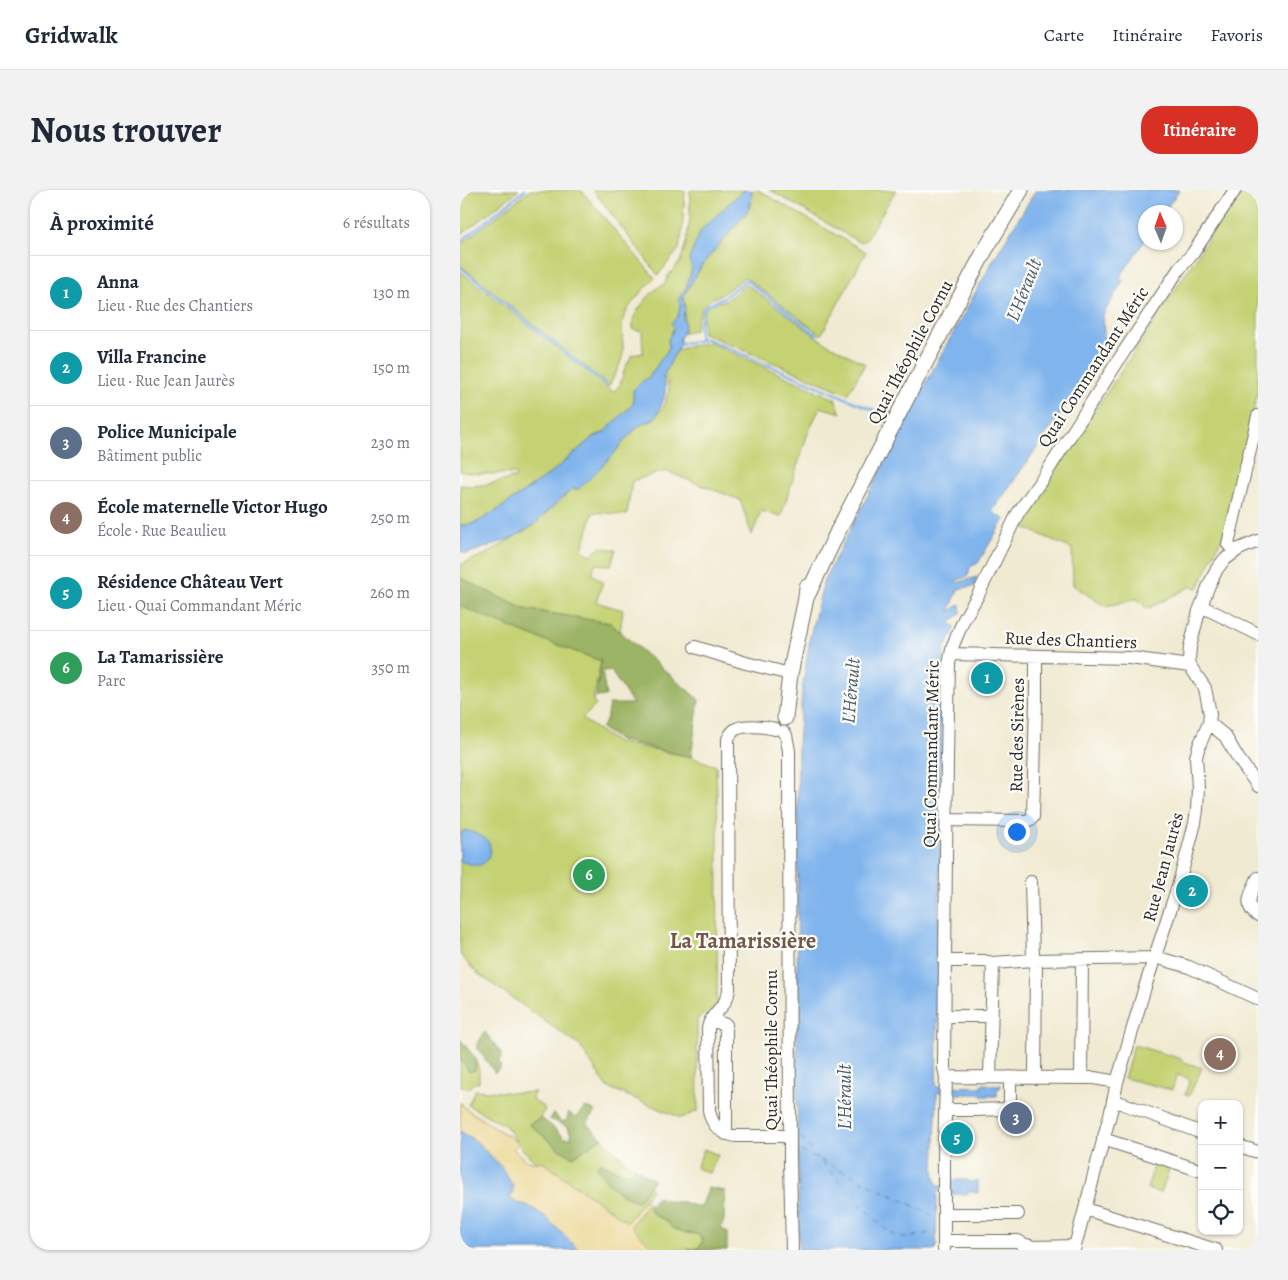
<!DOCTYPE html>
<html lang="fr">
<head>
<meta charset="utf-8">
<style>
	body { margin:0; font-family:Alegreya,serif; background:#f2f2f3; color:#1f2937 }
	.controls { position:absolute; right:15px; bottom:15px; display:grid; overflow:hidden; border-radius:10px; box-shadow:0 1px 4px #0004 }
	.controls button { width:45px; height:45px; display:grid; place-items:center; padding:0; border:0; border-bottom:1px solid #e0e1e3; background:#fff; color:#1f2937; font:25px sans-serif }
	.compass { position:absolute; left:678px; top:15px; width:45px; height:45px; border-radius:50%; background:#fff; box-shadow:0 1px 4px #0004; rotate:358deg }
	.you { position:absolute; left:556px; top:641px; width:18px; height:18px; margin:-12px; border:4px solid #fff; border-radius:50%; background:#1a73e8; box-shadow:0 0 0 8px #1a73e833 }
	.badge { display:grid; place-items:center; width:32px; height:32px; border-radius:50%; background:#d93025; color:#fff; font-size:16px; font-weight:700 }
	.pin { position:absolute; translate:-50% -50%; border:2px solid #fff; box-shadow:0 1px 5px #0006 }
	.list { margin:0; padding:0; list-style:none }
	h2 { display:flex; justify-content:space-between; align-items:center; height:65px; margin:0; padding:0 20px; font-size:21px }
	h2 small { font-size:16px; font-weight:400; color:#747a83 }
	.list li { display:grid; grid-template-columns:32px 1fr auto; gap:15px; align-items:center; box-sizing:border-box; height:75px; padding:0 20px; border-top:1px solid #e0e1e3 }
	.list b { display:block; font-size:19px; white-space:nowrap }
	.list p { margin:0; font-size:16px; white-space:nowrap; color:#747a83 }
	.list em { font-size:16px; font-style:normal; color:#747a83 }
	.icon { flex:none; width:28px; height:28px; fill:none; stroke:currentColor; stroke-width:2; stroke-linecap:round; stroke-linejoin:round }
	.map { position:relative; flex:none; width:798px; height:1060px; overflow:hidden; border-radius:20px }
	header { display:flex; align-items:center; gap:30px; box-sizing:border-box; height:70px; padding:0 25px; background:#fff; border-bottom:1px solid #e0e1e3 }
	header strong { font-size:24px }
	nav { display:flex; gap:28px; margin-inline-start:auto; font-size:18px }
	.intro { display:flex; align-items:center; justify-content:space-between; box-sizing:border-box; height:120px; padding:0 30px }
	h1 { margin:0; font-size:35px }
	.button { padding:12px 22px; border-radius:20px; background:#d93025; color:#fff; font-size:18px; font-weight:700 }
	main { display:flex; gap:30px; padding:0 30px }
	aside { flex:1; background:#fff; border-radius:20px; box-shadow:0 1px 4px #0004 }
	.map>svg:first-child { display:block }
	.green { fill:#c5d273; stroke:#787e4f }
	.forest { fill:#9cb465; stroke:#647048 }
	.sand { fill:#eeda9e; stroke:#8c8264 }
	.water { fill:#7fb4ed; stroke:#55708c }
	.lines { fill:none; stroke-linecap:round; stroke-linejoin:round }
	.stream { stroke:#7fb4ed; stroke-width:2.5 }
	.ferry { stroke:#485b6f; stroke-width:1; stroke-dasharray:6 5; stroke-linecap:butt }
	.minor-casing { stroke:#706e65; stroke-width:14 }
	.major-casing { stroke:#706e65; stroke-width:17 }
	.minor { stroke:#fff; stroke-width:12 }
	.major { stroke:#fff; stroke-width:15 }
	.labels { text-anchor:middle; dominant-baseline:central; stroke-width:4.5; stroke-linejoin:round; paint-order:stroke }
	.street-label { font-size:18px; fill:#2b2b2b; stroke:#fdfcf7 }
	.water-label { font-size:19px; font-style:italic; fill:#485b6f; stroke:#fdfcf7 }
	.district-label { font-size:22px; font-weight:bold; fill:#705749; stroke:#fdfcf7 }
</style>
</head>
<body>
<header>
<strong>Gridwalk</strong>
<nav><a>Carte</a><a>Itinéraire</a><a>Favoris</a></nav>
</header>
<div class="intro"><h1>Nous trouver</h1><a class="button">Itinéraire</a></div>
<main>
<aside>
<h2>À proximité<small>6 résultats</small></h2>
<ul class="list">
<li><span class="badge" style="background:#0f9aa8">1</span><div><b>Anna</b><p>Lieu · Rue des Chantiers</p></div><em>130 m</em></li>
<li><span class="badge" style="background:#0f9aa8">2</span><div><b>Villa Francine</b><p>Lieu · Rue Jean Jaurès</p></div><em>150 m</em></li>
<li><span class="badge" style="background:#5c6f8a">3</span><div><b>Police Municipale</b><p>Bâtiment public</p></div><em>230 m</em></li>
<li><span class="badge" style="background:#8d6e63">4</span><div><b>École maternelle Victor Hugo</b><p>École · Rue Beaulieu</p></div><em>250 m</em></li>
<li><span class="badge" style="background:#0f9aa8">5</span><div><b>Résidence Château Vert</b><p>Lieu · Quai Commandant Méric</p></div><em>260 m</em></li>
<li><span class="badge" style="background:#2e9e5b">6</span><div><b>La Tamarissière</b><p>Parc</p></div><em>350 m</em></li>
</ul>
</aside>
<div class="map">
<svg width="798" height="1060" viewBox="0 0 798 1060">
	<rect width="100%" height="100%" fill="#fdfcf7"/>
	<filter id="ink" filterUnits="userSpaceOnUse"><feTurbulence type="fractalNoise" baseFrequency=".02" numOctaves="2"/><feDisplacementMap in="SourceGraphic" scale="10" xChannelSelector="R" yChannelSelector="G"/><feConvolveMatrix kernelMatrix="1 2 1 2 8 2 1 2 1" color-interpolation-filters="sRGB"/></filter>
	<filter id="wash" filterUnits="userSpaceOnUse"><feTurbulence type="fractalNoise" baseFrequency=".0096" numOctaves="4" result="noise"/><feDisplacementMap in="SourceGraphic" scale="20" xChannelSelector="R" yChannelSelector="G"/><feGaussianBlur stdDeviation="1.12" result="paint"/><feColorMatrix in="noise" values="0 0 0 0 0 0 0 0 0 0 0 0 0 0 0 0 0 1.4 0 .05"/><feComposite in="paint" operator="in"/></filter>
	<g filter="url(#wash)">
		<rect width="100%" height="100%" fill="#f1ead2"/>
		<path class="green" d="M0 0H59L0 45Z
			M70 0H121L195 88C187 96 172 111 167 121 158 137 164 148 163 163 161 175 154 186 149 196L0 75V55Z
			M133 0H225L222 42 219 59 198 85Z
			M230 0H285L275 8 241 40 232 79 226 98 219 108 220 118 218 126 211 134 214 137 211 144 208 149 209 158 189 187 183 191 174 214 143 243 134 246 91 283 36 321 17 332 8 335H0V295C17 298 40 292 56 287L55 284C37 283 17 286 0 281V81L153 202 160 195 165 178 172 165 183 163 182 141 173 139C173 135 173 130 174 127 178 118 195 96 204 95L208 86 220 72 226 53 230 29Z
			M292 0H298L406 62 361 145 285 87 261 105 251 109 243 117 237 130 235 140 223 143C226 131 224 119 223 107L242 75 286 23 291 15Z
			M310 0H436L405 51 399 52Z
			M780 0H798V198L782 278 764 343 738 398 730 397 687 419 679 410 676 409 647 416H644L613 395 612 359 557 334 585 298 626 233 687 143Z
			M286 94 361 150 405 174 388 204 243 143C242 134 241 118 252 114 257 112 262 112 267 109 274 105 280 99 286 94Z
			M249 152 375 209 381 223 360 217 348 243 321 326 301 321 292 345 280 310 205 281 172 291 167 325 133 322 122 360 131 365 141 357 156 360 151 375 135 374 132 384 143 392 136 412 163 420 160 442 150 433 64 419 0 388V375L28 363 74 335 87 322 112 299H119L153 265 164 251 180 235 193 230 204 216 209 200 207 190 203 187 216 161 223 158Z
			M0 416 59 441 141 471 133 511 136 515 122 529 156 552 231 567 256 576 258 642 257 815 237 829 238 921 221 928 147 897 120 856 17 783 0 765Z
			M674 855 722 869V871L742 878 729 906 725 904 730 889 717 885 712 900 664 888Z
			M16 869 19 881V893H13L8 899 0 895V871L15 880Z
			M15 900 58 903 75 902 72 907V910L84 917 85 921 81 924V928L69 934 99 959 113 967 142 948 167 973 175 978 168 984 156 980 178 1011 189 997 192 999 167 1032 81 971 76 973 63 960 46 936 8 915Z
			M244 959 258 965 249 983 236 978Z
			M695 972 710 977 701 1003 687 999Z
			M188 1013 190 1015 189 1020 196 1026 207 1031 212 1038 226 1043 237 1044 243 1051 238 1058 229 1059 227 1060H195L171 1036Z"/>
		<path class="forest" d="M0 388 64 419 150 433 239 510 231 567 159 550 141 538 146 531 149 514H173L151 481H142L146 506 136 507 141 471 59 441 0 416Z
			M25 842 42 864 39 871 41 877 35 883 16 856Z
			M0 849 16 869 15 880 9 882 2 871H0Z
			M125 917 135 921 127 934 142 948 113 967 99 959 69 934 81 928 94 938 105 948H112L108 937 90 929 94 923 101 932 107 930 109 922 115 928Z
			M140 972 156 980 168 984 175 978 194 990 178 1011C157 1005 149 995 137 978Z
			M248 998 265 1001 264 1030 261 1038 267 1042V1060H227L229 1059 238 1058 243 1051 238 1044 226 1043 212 1038 207 1031 196 1026 189 1020 190 1015 196 1008H201L212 1012H223L241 1018Z"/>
		<path class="sand" d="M0 912 6 919 59 953 53 959C61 966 69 976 81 971L167 1032 184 1010 188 1013 171 1036 195 1060H119L86 1027 67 1015 56 1013 50 1008 53 1001 16 951 0 941Z"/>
		<path class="water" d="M285 0H291C294 9 290 15 286 23L242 75 223 107 225 118 223 127 225 134 223 143 220 147V154L203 187C209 202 202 214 195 228L180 235 174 240 164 251 153 265 119 299H112L87 322 74 335 52 348 7 364 0 361V335H8L17 332 36 321 91 283 132 248 143 243 173 214V200L183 191 189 187 209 158 208 149 211 144 214 137 211 134 218 126 220 118 219 108 226 98 232 79 229 69 241 40 275 8Z
			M576 0H719L704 22H686L685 50 660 87 663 90 643 125 645 160 532 322 544 329 518 373 510 377 508 386 495 391 496 393 517 387 514 396 498 399 489 422 500 414 501 423 489 433 496 437 484 459 482 483 481 616 476 896 521 897 522 894 541 895 540 898 537 899V906H522L521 904H492L491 902H477L474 982 476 992 478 996H490L491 990H508V992L518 991V1003L508 1001V1004H491L490 1000 477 1001 476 1060H339L337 876 338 555 342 502 350 447 364 390 475 176 534 69Z
			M5 640C13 642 25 646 29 653 31 657 30 662 29 665 25 680 11 675 0 671V644Z
			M0 941 16 951 42 978 53 996V1001L50 1008 56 1013 67 1015 86 1027 119 1060H0Z"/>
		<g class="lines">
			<path class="stream" d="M0 52 65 0
				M0 77 147 196
				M240 150 239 135 242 124 246 116 263 108 286 90 357 145
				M220 154 247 149 430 227"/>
			<path class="ferry" d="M341 947C358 970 378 989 397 1010 408 1021 423 1041 437 1046 449 1049 460 1046 471 1042
				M341 961 356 968
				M360 970 472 1025"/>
		</g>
	</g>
	<g filter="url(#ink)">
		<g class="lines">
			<defs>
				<path id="minor" d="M774 362 768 354 798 226
					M741 416 798 444
					M235 457 286 473 330 484
					M491 464 670 468 730 476
					M749 533 765 546 778 568 798 596
					M315 539C306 536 284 535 276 539 272 541 270 545 268 549L269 800C266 819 251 822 248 838L249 920C251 934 260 943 275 946H330
					M323 542 326 545 329 561 330 971 332 1060
					M487 630 566 631 571 629 573 627 576 512V466
					M798 688C792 701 782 716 798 726
					M571 692 573 770
					M484 771H524L533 773 573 770 699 768 729 777 798 809
					M484 826H532
					M251 830 266 835V944
					M486 887 634 888 657 892
					M530 887 533 773
					M575 888 576 770
					M621 888 622 770
					M653 910 742 943
					M485 920H514L546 919 550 913V887
					M643 949 742 981
					M779 956 798 962
					M625 1019 756 1060
					M484 1024H558
					M484 1051H558L563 1054
					M484 1060V967L486 887 484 878V870L487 565 489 474 493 455 504 429 518 405 558 323 585 285 665 160 719 79 733 63 775 0
					M563 1060V1054L574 1057 615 1056
					M614 1060 652 917 657 892 685 797 718 696 728 660 735 633 737 620 738 598 736 567 739 556 749 533 750 524 745 498 730 476 729 469 730 457 739 421 749 395 757 379 764 370 779 359 798 351"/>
				<path id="major" d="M346 408 378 341 454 194 524 62 561 0
					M325 528 330 484 346 408 347 397"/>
			</defs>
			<use href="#minor" class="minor-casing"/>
			<use href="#major" class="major-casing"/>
			<use href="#minor" class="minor"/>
			<use href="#major" class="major"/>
		</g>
	</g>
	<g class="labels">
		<g class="street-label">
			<text transform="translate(450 162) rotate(-62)">Quai Théophile Cornu</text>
			<text transform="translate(633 177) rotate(-57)">Quai Commandant Méric</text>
			<text transform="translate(611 450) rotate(2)">Rue des Chantiers</text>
			<text transform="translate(557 545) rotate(-89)">Rue des Sirènes</text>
			<text transform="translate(471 564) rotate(-89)">Quai Commandant Méric</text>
			<text transform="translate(703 677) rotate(-75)">Rue Jean Jaurès</text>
			<text transform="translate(311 860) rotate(-90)">Quai Théophile Cornu</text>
		</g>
		<g class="water-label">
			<text transform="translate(564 100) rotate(-68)">L'Hérault</text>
			<text transform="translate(391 501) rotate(-85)">L'Hérault</text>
			<text transform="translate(385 907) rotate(-90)">L'Hérault</text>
		</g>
		<g class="district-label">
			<text x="283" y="751">La Tamarissière</text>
		</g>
	</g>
</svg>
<div class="controls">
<button>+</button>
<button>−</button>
<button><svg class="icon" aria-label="locate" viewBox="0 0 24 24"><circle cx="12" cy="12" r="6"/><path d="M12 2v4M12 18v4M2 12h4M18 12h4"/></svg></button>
</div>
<svg class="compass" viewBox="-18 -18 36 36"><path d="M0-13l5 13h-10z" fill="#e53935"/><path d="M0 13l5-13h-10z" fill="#747a83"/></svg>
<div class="you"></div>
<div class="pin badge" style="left:527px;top:488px;background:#0f9aa8">1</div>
<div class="pin badge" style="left:732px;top:701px;background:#0f9aa8">2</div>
<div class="pin badge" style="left:556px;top:928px;background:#5c6f8a">3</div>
<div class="pin badge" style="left:760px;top:864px;background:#8d6e63">4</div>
<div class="pin badge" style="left:497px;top:948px;background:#0f9aa8">5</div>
<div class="pin badge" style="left:129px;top:685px;background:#2e9e5b">6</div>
</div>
</main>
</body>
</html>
